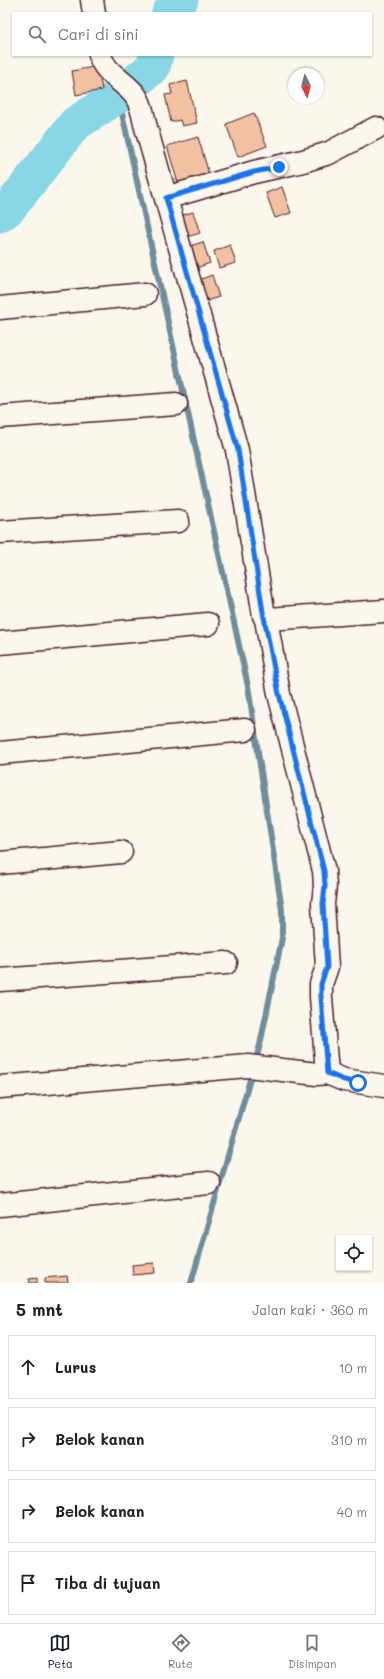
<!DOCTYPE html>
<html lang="id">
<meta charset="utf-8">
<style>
:root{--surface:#fff;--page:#f6f6f6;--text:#202124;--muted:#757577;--line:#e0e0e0;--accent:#111827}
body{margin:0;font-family:Mali,sans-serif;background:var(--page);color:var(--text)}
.controls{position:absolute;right:12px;bottom:12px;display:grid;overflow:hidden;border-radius:0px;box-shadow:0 1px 3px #0004}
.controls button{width:36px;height:36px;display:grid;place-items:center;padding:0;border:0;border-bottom:1px solid var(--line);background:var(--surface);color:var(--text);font:20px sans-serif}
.compass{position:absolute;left:288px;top:68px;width:36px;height:36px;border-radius:50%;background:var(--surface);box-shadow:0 1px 3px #0004;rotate:174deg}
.stop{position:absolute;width:12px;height:12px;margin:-9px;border:3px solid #1a73e8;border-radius:50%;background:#fff}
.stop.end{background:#1a73e8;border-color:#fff;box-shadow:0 1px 4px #0008}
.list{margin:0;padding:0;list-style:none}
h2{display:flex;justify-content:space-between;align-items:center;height:52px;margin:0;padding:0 16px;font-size:17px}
h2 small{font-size:13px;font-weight:400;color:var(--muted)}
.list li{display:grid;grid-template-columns:26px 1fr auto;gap:12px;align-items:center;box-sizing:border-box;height:64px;margin:0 8px 8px;padding:0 8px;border:1px solid var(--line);border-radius:0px}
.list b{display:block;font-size:15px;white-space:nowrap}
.list em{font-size:13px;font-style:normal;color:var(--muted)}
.icon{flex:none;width:22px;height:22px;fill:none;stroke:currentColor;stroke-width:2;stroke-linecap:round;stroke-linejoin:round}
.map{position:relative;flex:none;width:384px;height:1283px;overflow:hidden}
.search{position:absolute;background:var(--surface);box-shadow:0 1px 3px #0004;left:12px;right:12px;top:12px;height:44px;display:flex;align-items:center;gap:10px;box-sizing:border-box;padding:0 14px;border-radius:0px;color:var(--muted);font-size:15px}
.sheet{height:340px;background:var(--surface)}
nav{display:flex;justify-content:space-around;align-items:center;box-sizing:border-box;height:56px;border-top:1px solid var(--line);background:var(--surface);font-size:11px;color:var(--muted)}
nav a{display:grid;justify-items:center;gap:2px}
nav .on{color:var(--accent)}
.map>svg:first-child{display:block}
</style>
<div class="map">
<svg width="384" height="1283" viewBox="0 0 384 1283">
<rect width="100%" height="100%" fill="#fbf7ec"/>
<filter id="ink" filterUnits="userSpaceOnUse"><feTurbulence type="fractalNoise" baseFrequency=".025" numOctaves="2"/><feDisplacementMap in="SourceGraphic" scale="8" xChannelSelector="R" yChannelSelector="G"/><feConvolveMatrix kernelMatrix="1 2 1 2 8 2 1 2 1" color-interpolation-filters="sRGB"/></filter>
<g filter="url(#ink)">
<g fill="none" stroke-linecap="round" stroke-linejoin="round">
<path stroke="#6f8d9b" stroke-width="6" d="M116,86L248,686L282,910V938L260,1045L191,1283"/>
<g stroke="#88d6e6" stroke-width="35">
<path d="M169,13L181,0"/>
<path d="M0,215L10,207L75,124L118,96L153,67L156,55"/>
</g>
</g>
<g fill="#f2c1a2" stroke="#4a1f2b">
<path d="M98,66L102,90L76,95L72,71Z"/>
<path d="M187,81L197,123L182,126L180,120L171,122L165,95L172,94L170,85Z"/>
<path d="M254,113L267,146L238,157L226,124Z"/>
<path d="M198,137L209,174L178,183L167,146Z"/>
<path d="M282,187L291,213L275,218L266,193Z"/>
<path d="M193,212L200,233L187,237L180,216Z"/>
<path d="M203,242L210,263L196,268L190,246Z"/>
<path d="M230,245L236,263L219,268L214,251Z"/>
<path d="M212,275L219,297L206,301L199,280Z"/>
<path d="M154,1263L155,1273L133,1275L132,1265Z"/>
<path d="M67,1276L68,1283H45V1278Z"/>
<path d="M37,1278V1283H30L29,1279Z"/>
</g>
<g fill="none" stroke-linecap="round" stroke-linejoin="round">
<g stroke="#4a1f2b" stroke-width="25">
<g id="minor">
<path d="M92,0L94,13"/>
<path d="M100,55C104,73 124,81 135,95C141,103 143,114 145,124L237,450L264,616L268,619L384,611"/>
<path d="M166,198L254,172L303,161L329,153L376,128"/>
<path d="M0,308L145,294"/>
<path d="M0,417L176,404"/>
<path d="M0,532L178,521"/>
<path d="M266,619L279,694L324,871L325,886L323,904L327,967L321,984V997L327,1073"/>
<path d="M0,643L208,624"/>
<path d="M0,753L245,730"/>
<path d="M0,863L121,852"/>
<path d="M0,980L226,963"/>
<path d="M0,1087L248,1066L317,1074L327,1073L344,1080L384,1086"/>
<path d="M0,1205L209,1183"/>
</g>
</g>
<use href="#minor" stroke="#fbf7ec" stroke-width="22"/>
</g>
</g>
<g fill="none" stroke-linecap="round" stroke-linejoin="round" filter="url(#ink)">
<path stroke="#1a73e8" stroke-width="5" d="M279,167L254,172L166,198L238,450L263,612L279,694L324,871L325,886L323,904L327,967L321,984V997L327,1073L344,1080L358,1083"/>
</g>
</svg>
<div class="controls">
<button><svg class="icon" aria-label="locate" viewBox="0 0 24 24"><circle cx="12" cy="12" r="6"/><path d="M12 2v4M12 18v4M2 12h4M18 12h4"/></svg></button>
</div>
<svg class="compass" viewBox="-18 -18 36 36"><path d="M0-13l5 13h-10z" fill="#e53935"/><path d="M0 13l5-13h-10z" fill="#757577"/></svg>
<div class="stop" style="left:358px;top:1083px"></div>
<div class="stop end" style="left:279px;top:167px"></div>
<div class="search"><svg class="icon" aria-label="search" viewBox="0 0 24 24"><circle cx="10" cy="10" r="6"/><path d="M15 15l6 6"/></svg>Cari di sini</div>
</div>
<section class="sheet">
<h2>5 mnt<small>Jalan kaki · 360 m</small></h2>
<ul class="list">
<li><svg class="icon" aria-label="ahead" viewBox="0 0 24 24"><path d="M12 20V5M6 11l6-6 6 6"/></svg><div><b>Lurus</b></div><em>10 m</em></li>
<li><svg class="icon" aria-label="right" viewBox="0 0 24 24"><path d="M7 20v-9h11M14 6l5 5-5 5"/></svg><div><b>Belok kanan</b></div><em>310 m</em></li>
<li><svg class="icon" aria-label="right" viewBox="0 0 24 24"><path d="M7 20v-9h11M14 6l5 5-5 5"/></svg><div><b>Belok kanan</b></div><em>40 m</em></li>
<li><svg class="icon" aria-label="arrive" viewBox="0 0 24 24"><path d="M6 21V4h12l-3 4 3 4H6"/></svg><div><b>Tiba di tujuan</b></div></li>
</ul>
</section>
<nav>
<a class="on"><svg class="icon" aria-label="map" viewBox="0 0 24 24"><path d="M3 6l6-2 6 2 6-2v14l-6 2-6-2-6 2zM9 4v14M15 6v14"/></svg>Peta</a>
<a><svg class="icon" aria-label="directions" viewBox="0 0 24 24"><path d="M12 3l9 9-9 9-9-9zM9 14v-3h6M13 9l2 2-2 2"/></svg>Rute</a>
<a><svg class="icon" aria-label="saved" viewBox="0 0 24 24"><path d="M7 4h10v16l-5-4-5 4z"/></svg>Disimpan</a>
</nav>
